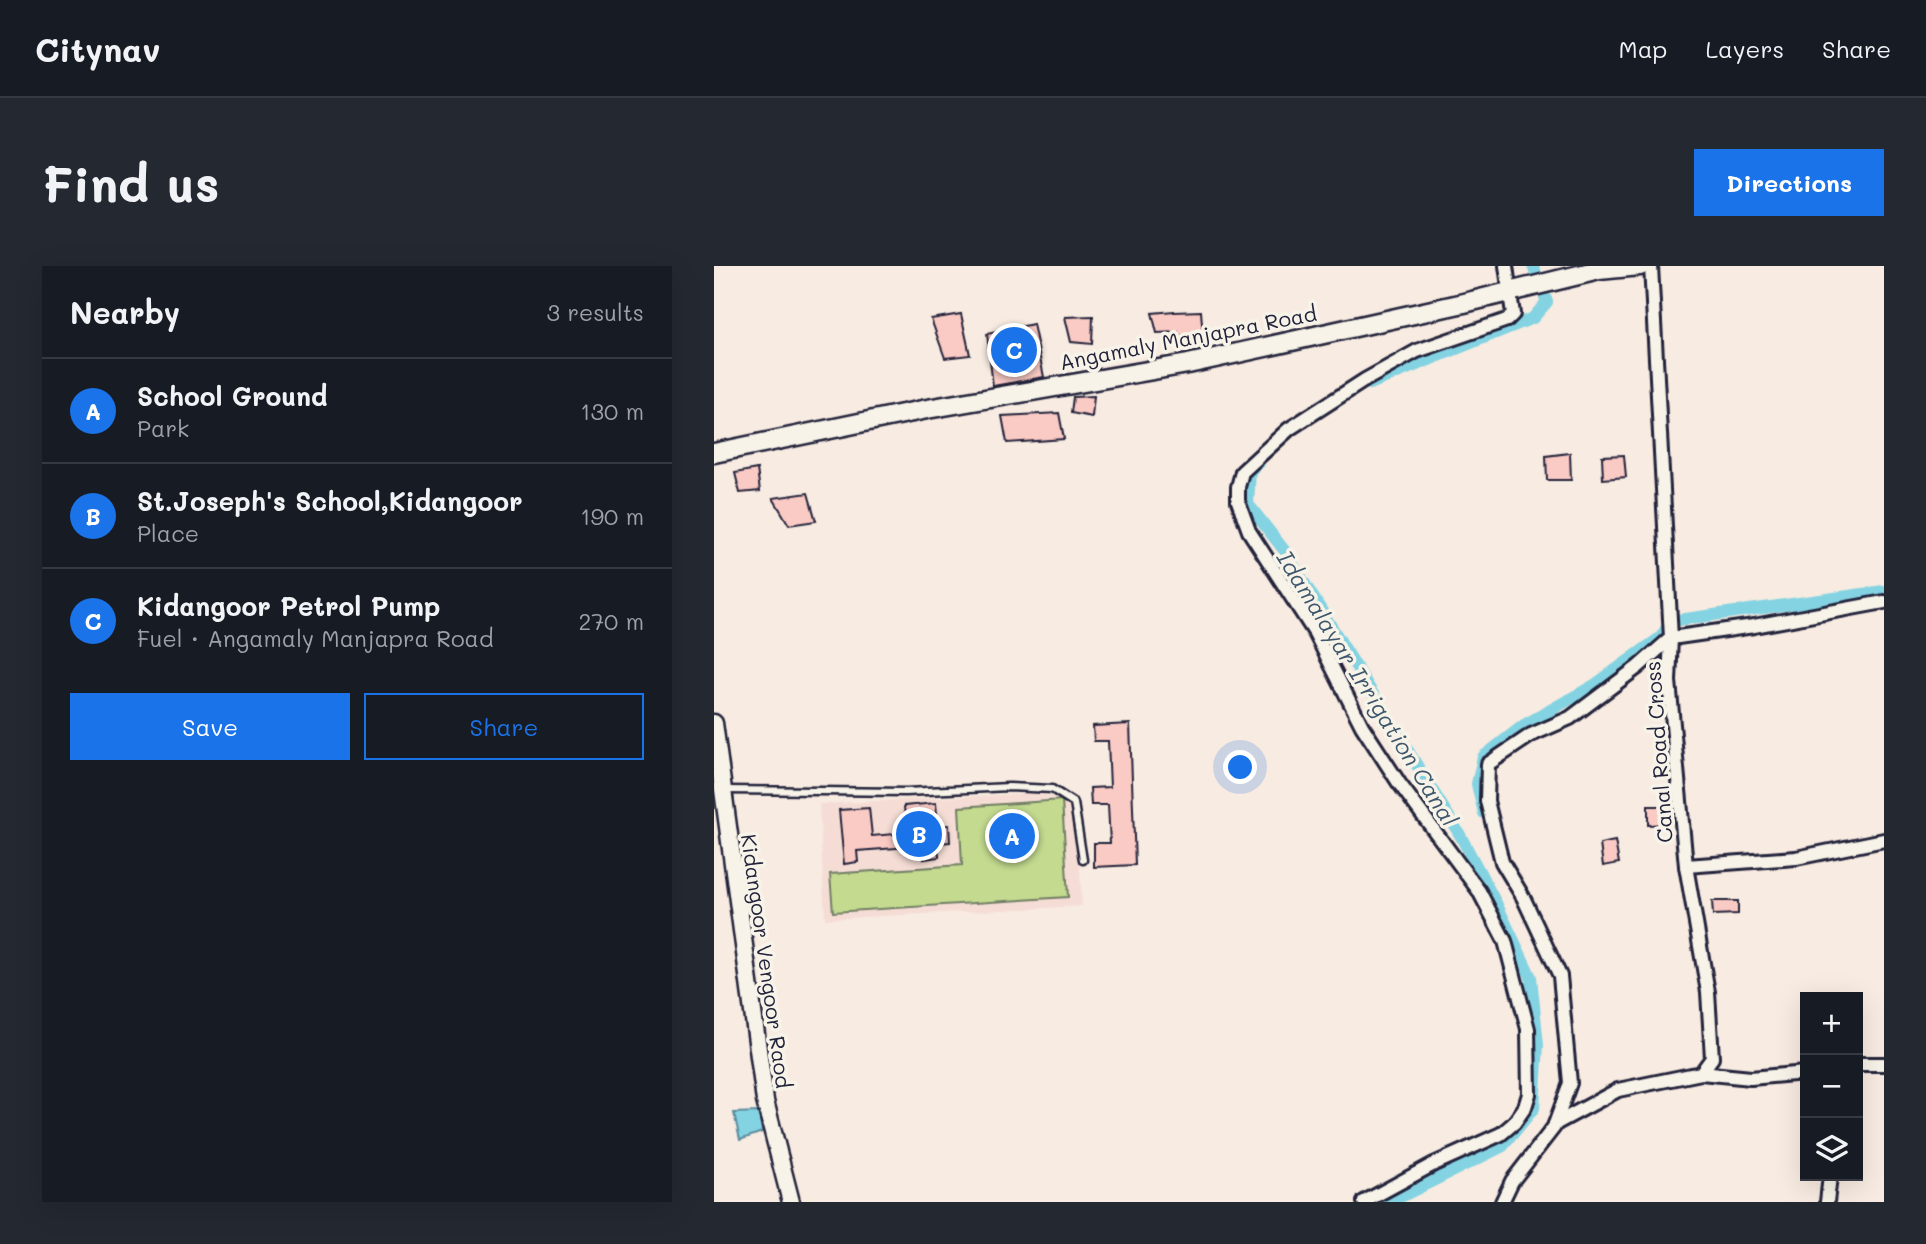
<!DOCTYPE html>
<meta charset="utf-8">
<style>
:root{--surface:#171b24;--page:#242831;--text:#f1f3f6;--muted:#9ea1a6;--line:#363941;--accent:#1a73e8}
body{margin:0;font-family:Mali,sans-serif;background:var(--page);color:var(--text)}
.controls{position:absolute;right:21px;bottom:21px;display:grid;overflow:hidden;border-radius:0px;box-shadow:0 7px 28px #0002}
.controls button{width:63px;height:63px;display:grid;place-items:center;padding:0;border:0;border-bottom:2px solid var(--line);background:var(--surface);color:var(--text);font:35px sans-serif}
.you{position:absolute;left:527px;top:502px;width:24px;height:24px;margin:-18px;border:5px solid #fff;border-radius:50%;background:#1a73e8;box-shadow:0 0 0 10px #1a73e833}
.badge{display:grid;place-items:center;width:46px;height:46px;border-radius:50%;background:var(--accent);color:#fff;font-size:23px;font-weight:700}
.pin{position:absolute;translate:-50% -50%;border:4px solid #fff;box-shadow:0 2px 7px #0006}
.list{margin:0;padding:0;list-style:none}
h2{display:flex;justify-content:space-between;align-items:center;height:91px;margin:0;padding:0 28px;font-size:30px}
h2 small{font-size:23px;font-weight:400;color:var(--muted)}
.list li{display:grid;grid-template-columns:46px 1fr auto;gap:21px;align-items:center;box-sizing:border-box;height:105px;padding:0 28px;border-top:2px solid var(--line)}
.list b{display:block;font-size:26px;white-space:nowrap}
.list p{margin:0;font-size:23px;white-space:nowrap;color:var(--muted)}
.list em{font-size:23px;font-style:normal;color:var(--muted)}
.actions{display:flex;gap:14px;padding:21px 28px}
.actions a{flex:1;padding:16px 0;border:2px solid var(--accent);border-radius:0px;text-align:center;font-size:24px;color:var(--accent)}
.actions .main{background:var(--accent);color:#fff}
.icon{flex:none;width:38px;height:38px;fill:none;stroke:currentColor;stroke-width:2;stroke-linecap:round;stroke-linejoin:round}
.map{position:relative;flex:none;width:1170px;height:936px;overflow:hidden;border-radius:0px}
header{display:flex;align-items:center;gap:42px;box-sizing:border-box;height:98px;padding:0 35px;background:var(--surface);border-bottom:2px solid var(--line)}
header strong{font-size:33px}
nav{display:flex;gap:38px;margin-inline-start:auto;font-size:24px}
.intro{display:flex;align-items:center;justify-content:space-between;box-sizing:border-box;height:168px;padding:0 42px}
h1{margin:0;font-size:49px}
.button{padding:18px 32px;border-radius:0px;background:var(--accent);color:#fff;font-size:24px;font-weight:700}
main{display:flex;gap:42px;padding:0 42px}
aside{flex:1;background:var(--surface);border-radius:0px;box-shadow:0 7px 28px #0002}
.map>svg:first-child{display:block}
</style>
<header>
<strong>Citynav</strong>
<nav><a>Map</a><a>Layers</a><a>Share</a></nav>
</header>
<div class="intro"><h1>Find us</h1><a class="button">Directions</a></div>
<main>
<aside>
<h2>Nearby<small>3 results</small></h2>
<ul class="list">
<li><span class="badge">A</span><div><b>School Ground</b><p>Park</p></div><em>130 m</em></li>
<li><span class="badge">B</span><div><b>St.Joseph's School,Kidangoor</b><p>Place</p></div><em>190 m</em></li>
<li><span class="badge">C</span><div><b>Kidangoor Petrol Pump</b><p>Fuel · Angamaly Manjapra Road</p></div><em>270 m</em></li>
</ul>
<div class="actions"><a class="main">Save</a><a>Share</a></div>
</aside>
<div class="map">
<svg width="1170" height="936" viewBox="0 0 1170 936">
<rect width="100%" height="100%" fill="#f8ebe1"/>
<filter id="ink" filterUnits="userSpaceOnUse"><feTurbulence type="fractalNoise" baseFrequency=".0143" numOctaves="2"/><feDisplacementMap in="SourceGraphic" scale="14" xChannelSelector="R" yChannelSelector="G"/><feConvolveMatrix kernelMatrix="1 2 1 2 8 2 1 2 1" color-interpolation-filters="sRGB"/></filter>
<g filter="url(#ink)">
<path fill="#f5ddd5" d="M323,527L348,534L363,547L368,640L111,653L105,538Z"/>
<path fill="#c3da8f" stroke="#727e65" stroke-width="2" d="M348,534L354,631L119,646L116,608L248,599L245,541Z"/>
<path fill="#84d3e2" stroke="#5d8c9f" stroke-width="2" d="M45,846L48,866L26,874L20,847Z"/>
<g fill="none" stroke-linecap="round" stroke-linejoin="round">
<g stroke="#84d3e2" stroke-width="12">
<path d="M656,118L819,52L833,36L819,0"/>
<path d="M545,197L536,205L534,238L570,284L746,569L783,639L817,711L824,779L820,842L789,880L676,936"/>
<path d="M770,547L763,518L769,491L810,459L879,420L947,371L957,355L1170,325"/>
</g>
</g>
<g fill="#facac4" stroke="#22223b" stroke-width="2">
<path d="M460,45V46L487,45L489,71L464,69V66L443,67L438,47Z"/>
<path d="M247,48L256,89L231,92L217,53Z"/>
<path d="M379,50L378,78L357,76L351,51Z"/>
<path d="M319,58L330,111L279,120L273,68Z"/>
<path d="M380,130L378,151L357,147L359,131Z"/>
<path d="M345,147L350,173L293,177L288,150Z"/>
<path d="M856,187L857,214H833L832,190Z"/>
<path d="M910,189L912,211L889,213L888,190Z"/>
<path d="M43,203L46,225L26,227L21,207Z"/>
<path d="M94,227L102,255L75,259L59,232Z"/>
<path d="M416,458L421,599L380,601V577H396L394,539H377L376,522L396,521L394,475H380L379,460Z"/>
<path d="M222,537L224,560L235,559L236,576L224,577L225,591L210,593L209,580L143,585L144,596L130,598L125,544L155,542L158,570L192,567L190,540Z"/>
<path d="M934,540H952L953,558L934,559Z"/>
<path d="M901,575L905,597L889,600L886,578Z"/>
<path d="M998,635H1024V648L999,649Z"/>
</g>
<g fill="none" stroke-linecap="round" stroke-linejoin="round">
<g stroke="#22223b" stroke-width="11">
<path id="service" d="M11,524L192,526L295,521L338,523L360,537L369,594"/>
</g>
<g stroke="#22223b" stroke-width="18">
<g id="minor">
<path d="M972,600L1082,592L1170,574"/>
<path d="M1144,798H1170"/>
<path d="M987,807L1037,812L1091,807"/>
<path d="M841,858L904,824L987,807L998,792L994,726L972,600L955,415L957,372L937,0"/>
<path d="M650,936L720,898L787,868L800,857L811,841L815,828L814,763L791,675L765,625L685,517L648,460L601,367L535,265L524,235V221L528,206L575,163L651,114L703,85L793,54L799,48L792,0"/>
<path d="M788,936L798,915L840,861L856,817L846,710L809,631L788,596L773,535L774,498L817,469L856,452L924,401L957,372L1040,360L1170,336"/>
<path d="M1113,936L1116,910"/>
</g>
</g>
<g stroke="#22223b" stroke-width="21">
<path id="tertiary" d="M0,457L51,835L77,936"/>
</g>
<g stroke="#22223b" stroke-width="23">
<path id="secondary" d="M0,187L213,143L474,98L750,37L885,4L926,0"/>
</g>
<use href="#service" stroke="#f7f3e8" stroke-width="6"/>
<use href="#minor" stroke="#f7f3e8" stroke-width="12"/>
<use href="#tertiary" stroke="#f7f3e8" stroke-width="16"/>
<use href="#secondary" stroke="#f7f3e8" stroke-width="18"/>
</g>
</g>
<g text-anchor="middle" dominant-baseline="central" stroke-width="7" stroke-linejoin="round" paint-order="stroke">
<g font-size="21" fill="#22223b" stroke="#f7f3e8">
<text transform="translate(474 71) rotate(-11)">Angamaly Manjapra Road</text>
<text transform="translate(944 486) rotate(-94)">Canal Road Cross</text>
<text transform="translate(53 695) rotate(82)">Kidangoor Vengoor Raod</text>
</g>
<g font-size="23" font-style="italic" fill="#3f576d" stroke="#f7f3e8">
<text transform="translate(654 422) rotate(58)">Idamalayar Irrigation Canal</text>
</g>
</g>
</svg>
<div class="controls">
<button>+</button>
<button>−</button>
<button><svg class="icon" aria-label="layers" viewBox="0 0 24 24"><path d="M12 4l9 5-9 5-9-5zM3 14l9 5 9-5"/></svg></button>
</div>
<div class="you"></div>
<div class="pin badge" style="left:298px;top:570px">A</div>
<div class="pin badge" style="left:205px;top:568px">B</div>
<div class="pin badge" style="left:300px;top:84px">C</div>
</div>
</main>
